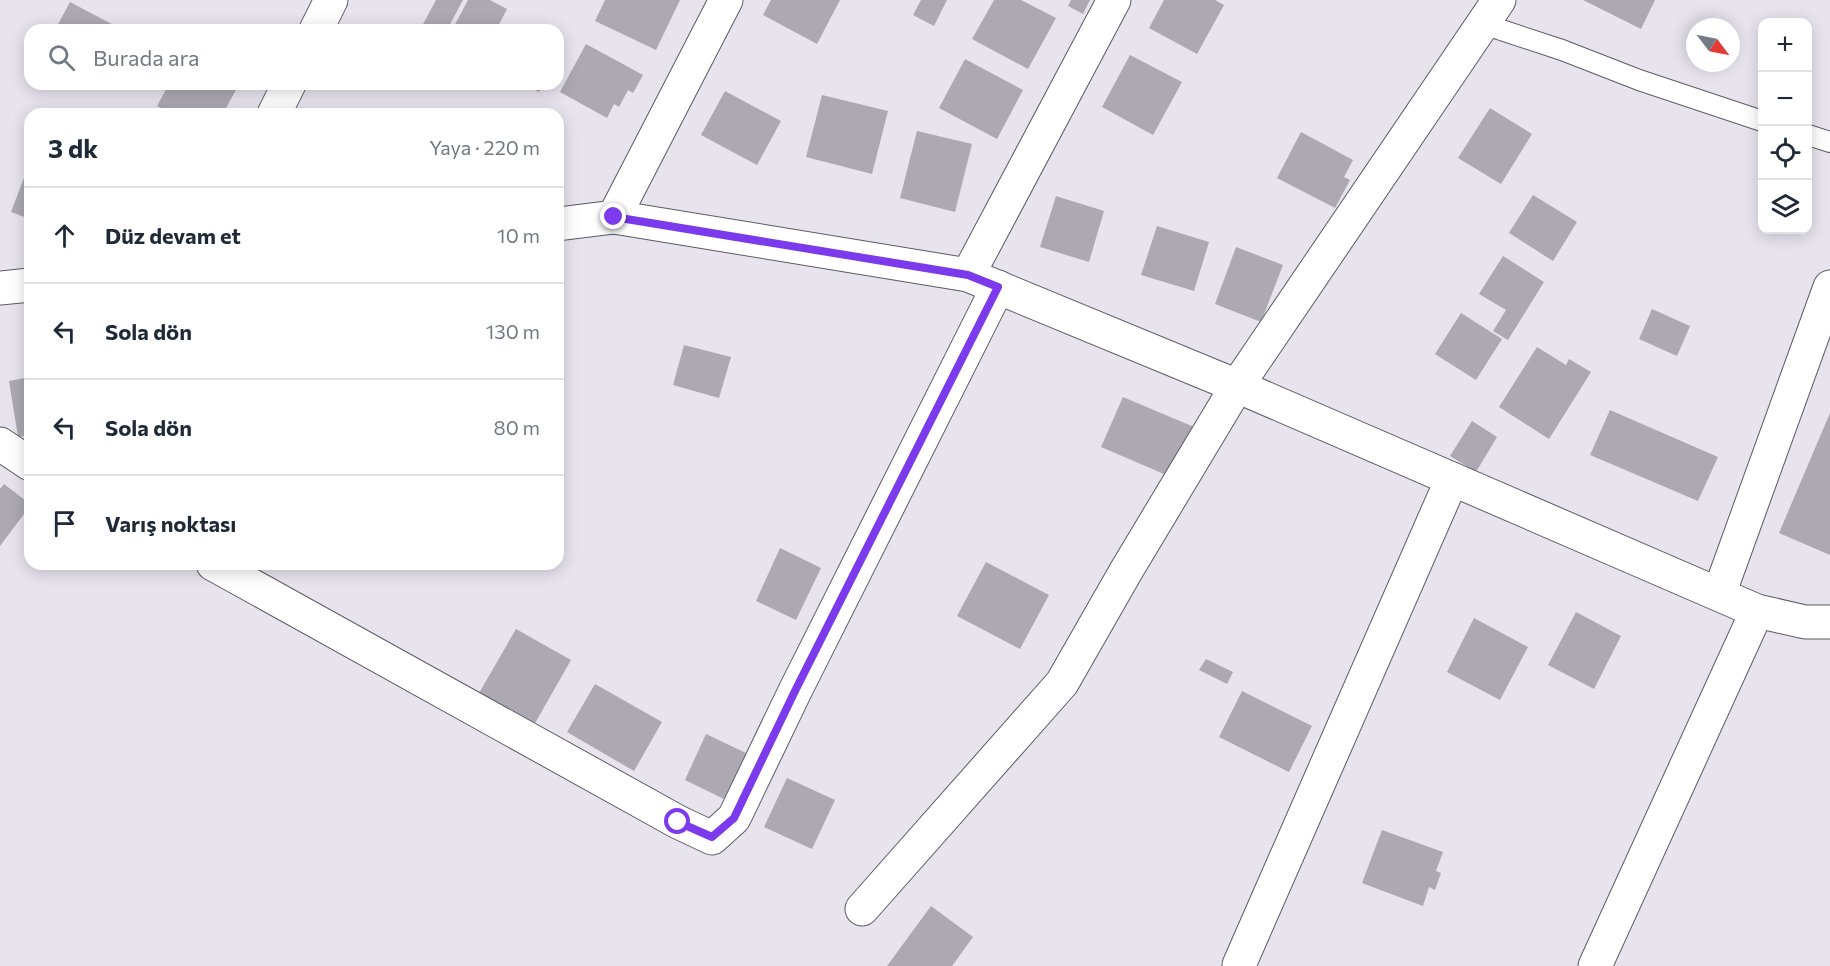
<!DOCTYPE html>
<html lang="tr">
<meta charset="utf-8">
<style>
:root{--surface:#fff;--page:#f2f2f3;--text:#1f2937;--muted:#747a83;--line:#e0e1e3}
body{margin:0;font-family:Commissioner,sans-serif;background:var(--page);color:var(--text)}
.controls{position:absolute;right:18px;top:18px;display:grid;overflow:hidden;border-radius:12px;box-shadow:0 3px 15px #0003}
.controls button{width:54px;height:54px;display:grid;place-items:center;padding:0;border:0;border-bottom:2px solid var(--line);background:var(--surface);color:var(--text);font:30px sans-serif}
.compass{position:absolute;left:1686px;top:18px;width:54px;height:54px;border-radius:50%;background:var(--surface);box-shadow:0 3px 15px #0003;rotate:122deg}
.stop{position:absolute;width:18px;height:18px;margin:-14px;border:4px solid #7c3aed;border-radius:50%;background:#fff}
.stop.end{background:#7c3aed;border-color:#fff;box-shadow:0 2px 6px #0008}
.list{margin:0;padding:0;list-style:none}
h2{display:flex;justify-content:space-between;align-items:center;height:78px;margin:0;padding:0 24px;font-size:26px}
h2 small{font-size:20px;font-weight:400;color:var(--muted)}
.list li{display:grid;grid-template-columns:39px 1fr auto;gap:18px;align-items:center;box-sizing:border-box;height:96px;padding:0 24px;border-top:2px solid var(--line)}
.list b{display:block;font-size:22px;white-space:nowrap}
.list em{font-size:20px;font-style:normal;color:var(--muted)}
.icon{flex:none;width:33px;height:33px;fill:none;stroke:currentColor;stroke-width:2;stroke-linecap:round;stroke-linejoin:round}
.map{position:relative;flex:none;width:1830px;height:966px;overflow:hidden}
.search{position:absolute;background:var(--surface);box-shadow:0 3px 15px #0003;left:24px;top:24px;width:540px;height:66px;display:flex;align-items:center;gap:15px;box-sizing:border-box;padding:0 21px;border-radius:18px;color:var(--muted);font-size:22px}
.panel{position:absolute;background:var(--surface);box-shadow:0 3px 15px #0003;left:24px;top:108px;width:540px;height:462px;border-radius:18px}
.map>svg:first-child{display:block}
</style>
<div class="map">
<svg width="1830" height="966" viewBox="0 0 1830 966">
<rect width="100%" height="100%" fill="#e7e4ee"/>
<g fill="#aca9b2">
<path d="M436,0H463L447,30H430L422,26Z"/>
<path d="M468,0H490L507,9L496,30H452Z"/>
<path d="M605,0H680L656,50L595,21Z"/>
<path d="M771,0H840L817,44L763,15Z"/>
<path d="M921,0H947L934,26L913,15Z"/>
<path d="M994,0H1021L1056,18L1028,69L972,39Z"/>
<path d="M1071,0H1090L1083,14L1068,6Z"/>
<path d="M1164,0H1215L1224,5L1197,54L1149,28Z"/>
<path d="M1583,0H1655L1641,29Z"/>
<path d="M70,2L123,30H55Z"/>
<path d="M586,44L643,75L633,93L628,90L619,107L614,104L607,118L560,92Z"/>
<path d="M1130,55L1182,82L1153,135L1102,107Z"/>
<path d="M965,59L1023,90L997,139L939,108Z"/>
<path d="M169,84H239L223,114H173L157,106Z"/>
<path d="M524,84H544L539,92Z"/>
<path d="M725,91L781,121L757,165L701,135Z"/>
<path d="M822,95L888,111L872,174L806,157Z"/>
<path d="M1490,108L1532,134L1501,184L1458,158Z"/>
<path d="M917,131L972,144L955,212L900,198Z"/>
<path d="M1301,132L1353,160L1344,177L1350,180L1335,208L1277,178Z"/>
<path d="M30,162V219L11,212Z"/>
<path d="M1533,195L1577,222L1553,261L1509,233Z"/>
<path d="M1056,196L1104,211L1089,262L1040,247Z"/>
<path d="M1157,226L1209,242L1194,291L1141,275Z"/>
<path d="M1236,247L1283,265L1261,322L1215,304Z"/>
<path d="M1503,256L1544,282L1508,340L1493,331L1506,310L1479,294Z"/>
<path d="M1652,309L1690,326L1677,356L1639,339Z"/>
<path d="M1461,313L1502,339L1476,380L1435,354Z"/>
<path d="M684,345L731,357L719,398L673,385Z"/>
<path d="M1537,347L1566,365L1569,359L1591,372L1549,439L1499,407Z"/>
<path d="M30,377V435L18,437L9,381Z"/>
<path d="M1123,397L1194,427L1171,477L1101,447Z"/>
<path d="M1610,410L1718,457L1698,501L1590,455Z"/>
<path d="M1830,413V555L1779,533Z"/>
<path d="M1472,421L1497,437L1476,472L1450,456Z"/>
<path d="M4,484L30,504V506L0,546V489Z"/>
<path d="M780,548L821,568L796,620L756,601Z"/>
<path d="M986,562L1049,595L1020,649L957,616Z"/>
<path d="M1576,612L1621,636L1594,689L1548,665Z"/>
<path d="M1474,618L1528,647L1500,700L1447,672Z"/>
<path d="M516,629L571,660L534,725L479,693Z"/>
<path d="M1206,659L1233,672L1227,684L1199,670Z"/>
<path d="M595,684L662,722L634,771L567,732Z"/>
<path d="M1242,691L1312,726L1289,772L1219,737Z"/>
<path d="M706,734L746,753L724,799L685,780Z"/>
<path d="M787,778L835,800L812,849L764,827Z"/>
<path d="M1382,830L1443,852L1436,871L1441,873L1435,890L1429,887L1423,906L1362,883Z"/>
<path d="M931,906L973,937L952,966H887Z"/>
</g>
<g fill="none" stroke-linecap="round" stroke-linejoin="round">
<g stroke="#5d5a63" stroke-width="22">
<g id="service">
<path d="M1483,24L1562,50L1639,80L1762,121"/>
<path d="M1808,135L1830,142"/>
</g>
</g>
<g stroke="#5d5a63" stroke-width="35">
<g id="minor">
<path d="M316,30L331,0"/>
<path d="M274,114L289,84"/>
<path d="M614,217L726,0"/>
<path d="M968,275L1114,0"/>
<path d="M0,444L30,464"/>
<path d="M213,564L678,822L712,838L734,818L795,691L998,287"/>
<path d="M1719,594L1830,287"/>
<path d="M862,909L1062,683L1126,571L1237,386L1499,0"/>
<path d="M1239,965L1452,479"/>
<path d="M1595,966L1757,611"/>
</g>
</g>
<g stroke="#5d5a63" stroke-width="35">
<g id="tertiary">
<path d="M558,224L614,217L968,275L1237,386L1757,611L1805,622H1830"/>
<path d="M0,288L30,285"/>
</g>
</g>
<use href="#service" stroke="#fff" stroke-width="20"/>
<use href="#minor" stroke="#fff" stroke-width="33"/>
<use href="#tertiary" stroke="#fff" stroke-width="33"/>
</g>
<g fill="none" stroke-linecap="round" stroke-linejoin="round">
<path stroke="#7c3aed" stroke-width="8" d="M614,217L968,275L998,287L795,691L734,818L712,837L678,822"/>
</g>
</svg>
<div class="controls">
<button>+</button>
<button>−</button>
<button><svg class="icon" aria-label="locate" viewBox="0 0 24 24"><circle cx="12" cy="12" r="6"/><path d="M12 2v4M12 18v4M2 12h4M18 12h4"/></svg></button>
<button><svg class="icon" aria-label="layers" viewBox="0 0 24 24"><path d="M12 4l9 5-9 5-9-5zM3 14l9 5 9-5"/></svg></button>
</div>
<svg class="compass" viewBox="-18 -18 36 36"><path d="M0-13l5 13h-10z" fill="#e53935"/><path d="M0 13l5-13h-10z" fill="#747a83"/></svg>
<div class="stop" style="left:678px;top:822px"></div>
<div class="stop end" style="left:614px;top:217px"></div>
<div class="search"><svg class="icon" aria-label="search" viewBox="0 0 24 24"><circle cx="10" cy="10" r="6"/><path d="M15 15l6 6"/></svg>Burada ara</div>
<section class="panel">
<h2>3 dk<small>Yaya · 220 m</small></h2>
<ul class="list">
<li><svg class="icon" aria-label="ahead" viewBox="0 0 24 24"><path d="M12 20V5M6 11l6-6 6 6"/></svg><div><b>Düz devam et</b></div><em>10 m</em></li>
<li><svg class="icon" aria-label="left" viewBox="0 0 24 24"><path d="M17 20v-9H6M10 6l-5 5 5 5"/></svg><div><b>Sola dön</b></div><em>130 m</em></li>
<li><svg class="icon" aria-label="left" viewBox="0 0 24 24"><path d="M17 20v-9H6M10 6l-5 5 5 5"/></svg><div><b>Sola dön</b></div><em>80 m</em></li>
<li><svg class="icon" aria-label="arrive" viewBox="0 0 24 24"><path d="M6 21V4h12l-3 4 3 4H6"/></svg><div><b>Varış noktası</b></div></li>
</ul>
</section>
</div>
